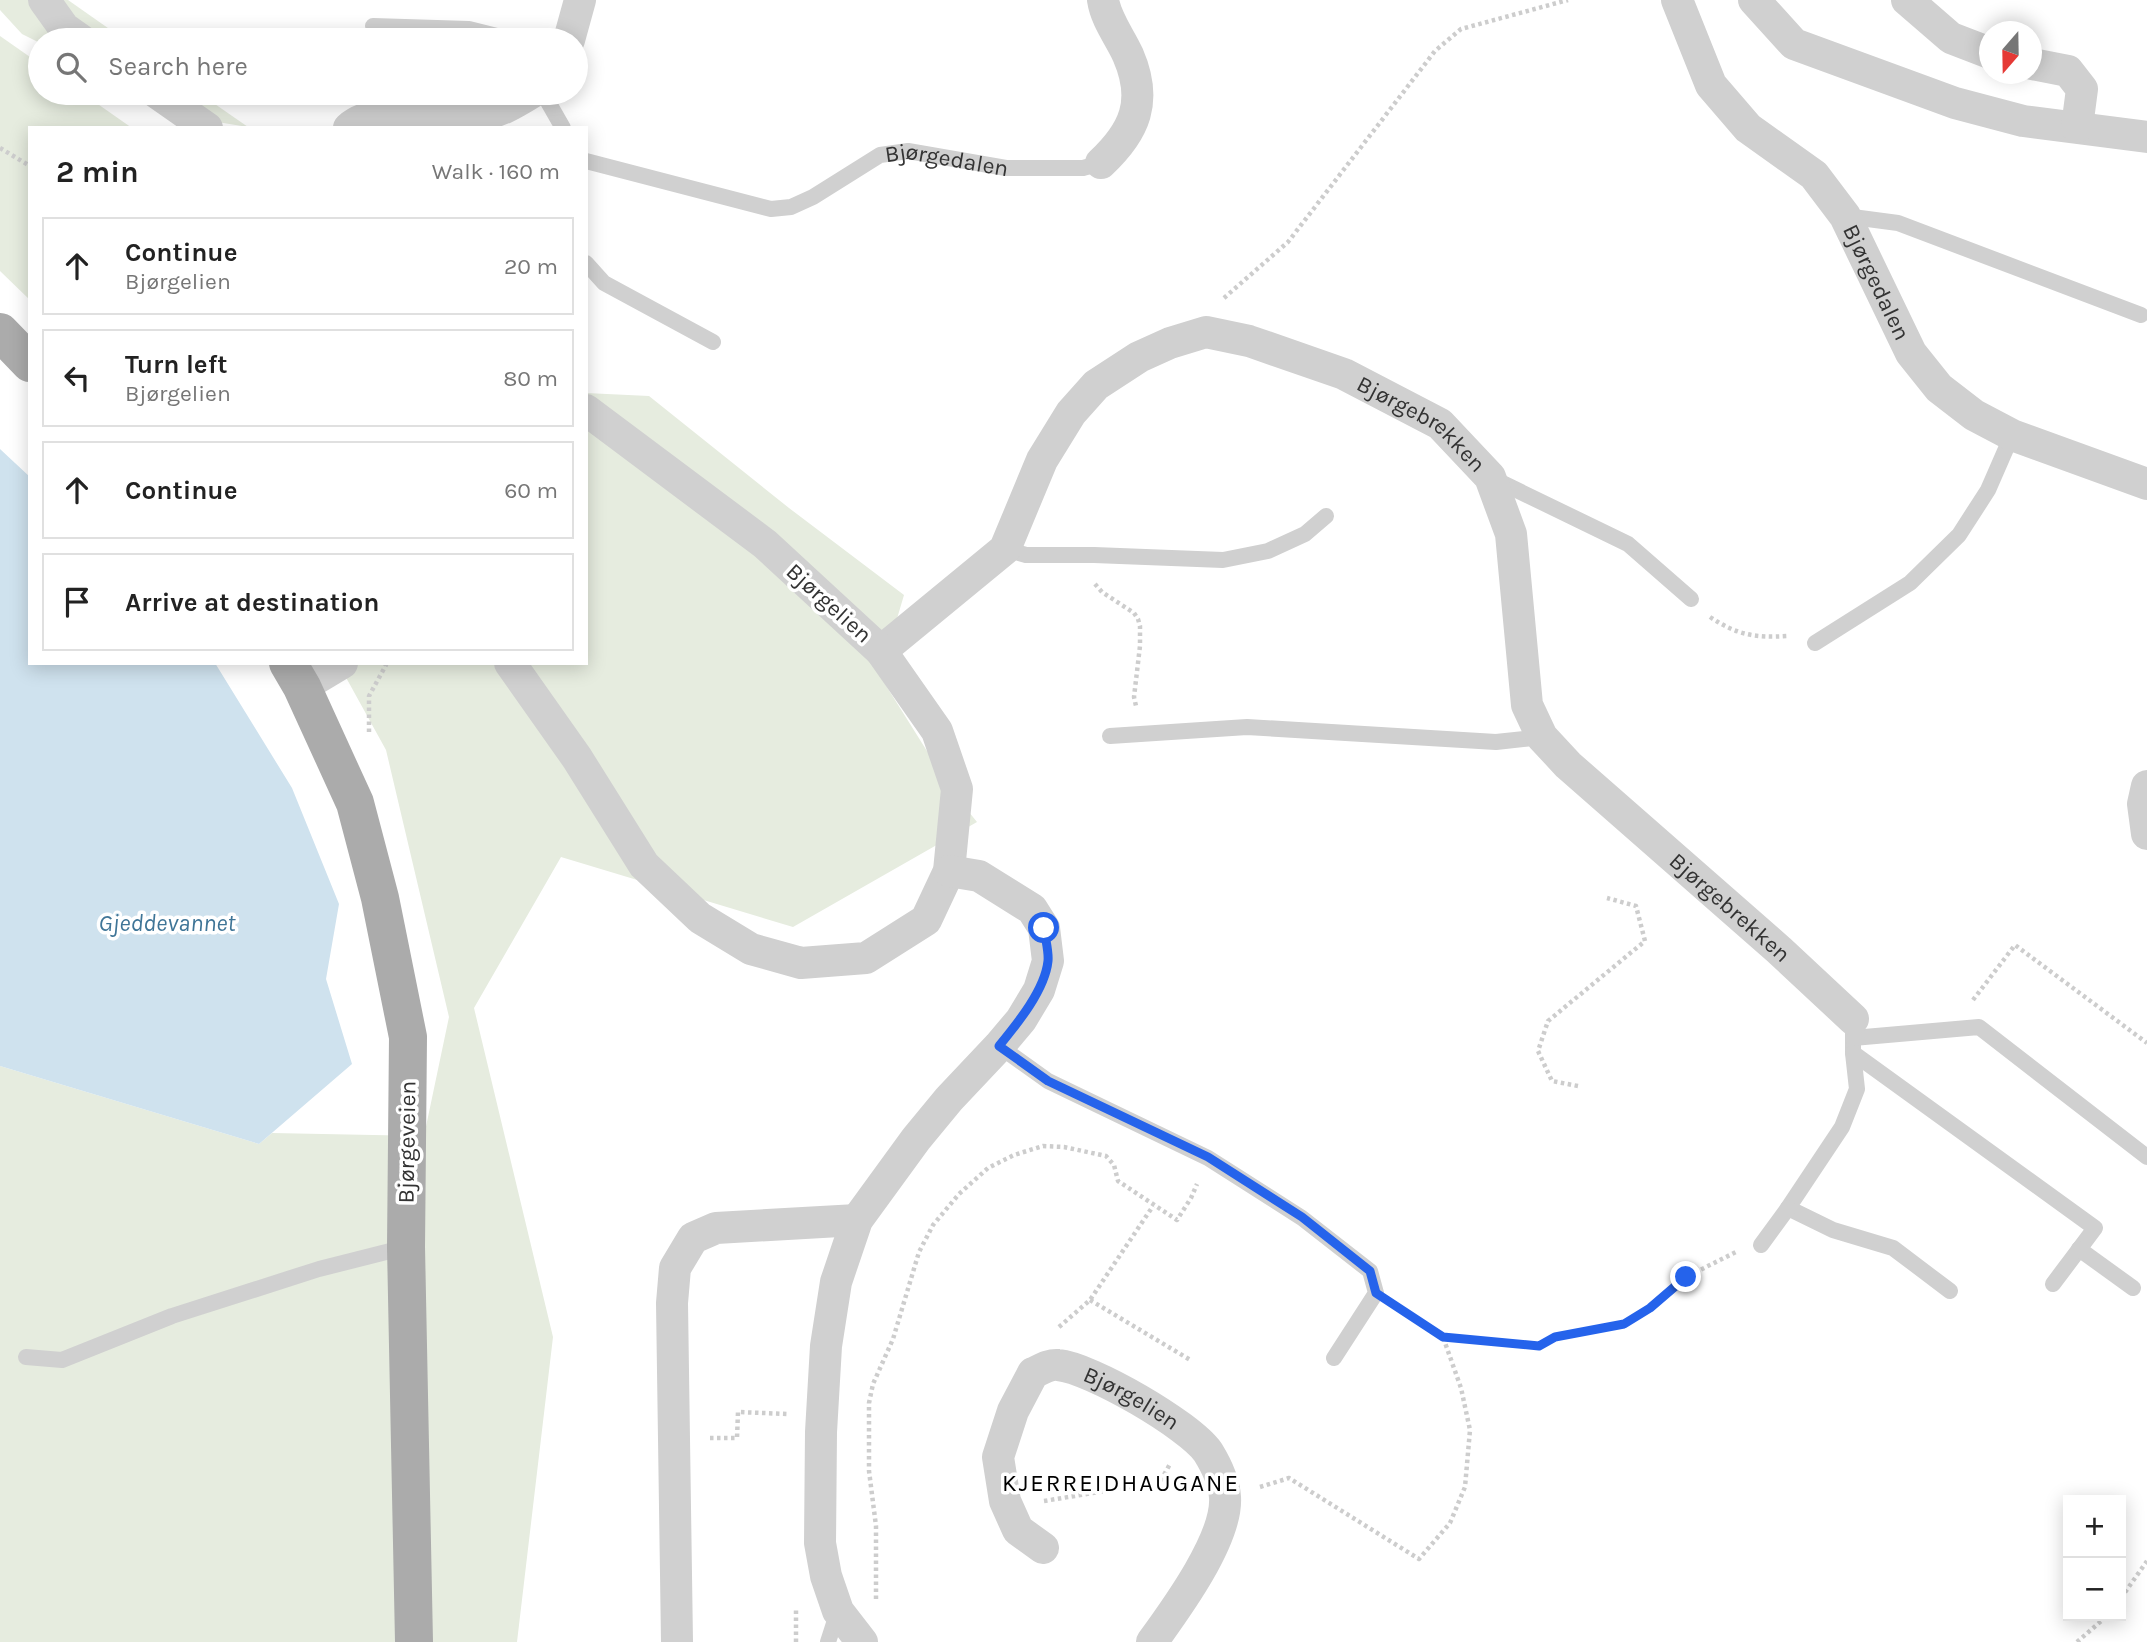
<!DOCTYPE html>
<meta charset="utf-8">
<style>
:root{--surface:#fff;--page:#f6f6f6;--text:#222;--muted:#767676;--line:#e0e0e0}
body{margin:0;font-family:Karla,sans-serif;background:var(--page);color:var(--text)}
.controls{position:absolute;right:21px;bottom:21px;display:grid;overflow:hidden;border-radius:0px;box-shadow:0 4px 18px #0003}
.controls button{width:63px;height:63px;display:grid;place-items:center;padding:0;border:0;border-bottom:2px solid var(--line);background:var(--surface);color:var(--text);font:35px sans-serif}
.compass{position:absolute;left:1979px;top:21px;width:63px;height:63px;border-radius:50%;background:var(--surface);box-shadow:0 4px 18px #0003;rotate:200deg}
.stop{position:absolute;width:21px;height:21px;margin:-16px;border:5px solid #2563eb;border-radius:50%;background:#fff}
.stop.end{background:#2563eb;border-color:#fff;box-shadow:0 2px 7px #0008}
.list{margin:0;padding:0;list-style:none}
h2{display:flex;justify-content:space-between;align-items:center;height:91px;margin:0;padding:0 28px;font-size:30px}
h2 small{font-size:23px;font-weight:400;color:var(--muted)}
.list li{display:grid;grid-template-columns:46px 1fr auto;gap:21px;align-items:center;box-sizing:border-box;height:98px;margin:0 14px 14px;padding:0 14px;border:2px solid var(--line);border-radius:0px}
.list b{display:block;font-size:26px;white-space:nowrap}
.list p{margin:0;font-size:23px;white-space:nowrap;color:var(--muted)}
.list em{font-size:23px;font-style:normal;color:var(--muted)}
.icon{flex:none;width:38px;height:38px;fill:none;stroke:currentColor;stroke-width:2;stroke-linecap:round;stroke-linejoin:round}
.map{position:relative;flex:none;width:2147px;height:1642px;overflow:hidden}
.search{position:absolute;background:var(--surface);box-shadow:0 4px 18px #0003;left:28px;top:28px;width:560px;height:77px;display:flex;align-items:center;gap:18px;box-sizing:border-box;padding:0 24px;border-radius:38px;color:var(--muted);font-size:26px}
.panel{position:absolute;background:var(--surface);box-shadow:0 4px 18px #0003;left:28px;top:126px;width:560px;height:539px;border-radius:0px}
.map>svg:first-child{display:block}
</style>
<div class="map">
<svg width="2147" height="1642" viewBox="0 0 2147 1642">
<rect width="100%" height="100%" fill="#fff"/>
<g fill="#e6ecdf">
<path d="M0,0H68L125,40H40V43L22,34L0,10Z"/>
<path d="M0,36L40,64V93H82L132,128H30V300L0,271Z"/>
<path d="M145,93H199L248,127L205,120Z"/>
<path d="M586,393L649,396L789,508L904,595L880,676L952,791L977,822L793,927L561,857L474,1008L553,1337L517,1642H0V1066L259,1144L272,1133L424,1136L449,1017L386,750L338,663H586Z"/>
</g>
<path fill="#cfe2ee" d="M0,449L30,477V663H215L292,788L339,904L326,979L352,1064L259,1144L0,1066Z"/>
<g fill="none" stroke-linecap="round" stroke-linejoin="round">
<g stroke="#cdcdcd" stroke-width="4.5" stroke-dasharray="3.5 3.5" stroke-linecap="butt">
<path d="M0,148L30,166"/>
<path d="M1224,298L1288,242L1435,51L1461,29L1568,0"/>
<path d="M1095,584L1102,592L1134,613L1138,619L1140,626V646L1134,697L1136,706"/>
<path d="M1710,617C1737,635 1755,638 1787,636"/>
<path d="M369,732V696L386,665L384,663"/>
<path d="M1973,1000L2015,945L2147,1043"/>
<path d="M1578,1086L1552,1081L1538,1051L1548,1021L1645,941L1636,906L1607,898"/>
<path d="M1090,1300L1192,1361"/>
<path d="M1059,1327L1090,1300L1153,1206"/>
<path d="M1443,1337L1539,1346L1554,1337L1624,1324L1650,1308L1686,1277L1736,1252"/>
<path d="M710,1438H737L738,1412L788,1414"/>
<path d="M1260,1487L1289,1478L1419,1559L1450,1523L1465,1487L1470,1430L1461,1388L1443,1337L1399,1308"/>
<path d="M1044,1501L1160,1482L1170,1464"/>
<path d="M2121,1598L2147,1561"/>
<path d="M876,1599V1526L869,1471V1403L873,1384L893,1339L919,1252L933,1225L959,1194L988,1168L1014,1155L1043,1146L1064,1147L1106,1156L1114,1165L1118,1181L1177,1220L1191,1198L1197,1184"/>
<path d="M796,1642V1608"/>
<path d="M2077,1642L2107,1616"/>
</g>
<g stroke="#d0d0d0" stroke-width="16">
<path d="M373,26L469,29L501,37L504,40"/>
<path d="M543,93L563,128"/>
<path id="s1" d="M586,161L771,209L791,207L813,197L880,155L908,151L1006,168H1083L1101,163"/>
<path d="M1845,216L1898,223L2141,315"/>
<path d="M586,263L604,283L713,342"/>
<path d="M1492,478L1628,544L1691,599"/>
<path d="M1005,549L1026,555H1094L1223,560L1268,551L1305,534L1326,516"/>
<path d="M1815,643L1910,583L1959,535L1988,490L2012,435"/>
<path d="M1110,736L1247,727L1496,742L1542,737"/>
<path d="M1853,1019V1053L1857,1089L1842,1127L1788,1208L1833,1230L1893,1248L1950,1291"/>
<path d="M1853,1038L1979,1027L2147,1157"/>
<path d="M999,1046L1048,1081L1208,1158L1302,1218L1370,1271L1376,1293L1334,1358"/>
<path d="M1853,1053L2095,1228L2053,1284"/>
<path d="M1761,1245L1788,1208"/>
<path d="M2079,1249L2133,1288"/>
<path d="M26,1357L62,1360L172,1316L319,1269L406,1247"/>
<path d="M828,1642L838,1611"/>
</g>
<g stroke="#d0d0d0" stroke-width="32">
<path d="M44,0L64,28L81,40"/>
<path id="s2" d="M1677,0L1711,85L1748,128L1814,175L1845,216L1911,353L1939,388L1974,415L2012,435L2147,484"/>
<path d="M1754,0L1794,44L1955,103L2023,121L2147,137"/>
<path d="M1907,0L1951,38L1990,53"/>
<path d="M569,40L580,0"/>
<path d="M2032,64L2068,71L2082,89L2077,127"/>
<path d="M157,93L207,128"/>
<path d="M349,128C375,103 448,117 482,114C499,113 516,102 531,93"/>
<path d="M1101,163C1135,131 1148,101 1128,55C1120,37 1106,20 1103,0"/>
<path id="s3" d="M881,651L1005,549L1042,460L1071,413L1096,385L1139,357L1170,343L1206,332L1249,341L1344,374L1440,424L1490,477L1511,534L1527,705L1542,737L1568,765L1779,950L1853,1019"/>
<path d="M510,663L577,758L644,865L700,918L751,949L801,963L866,958L926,920L949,871L957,789L937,731L881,651L765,544L586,410"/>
<path d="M302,687L342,663"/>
<path d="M2147,786L2143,804L2147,834"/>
<path id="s4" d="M1043,1548L1018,1530L1005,1501L998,1457L1013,1411L1033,1373C1040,1370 1050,1364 1058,1365C1091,1368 1189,1425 1208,1452C1216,1465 1224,1481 1225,1497C1228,1538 1176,1609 1152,1642"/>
<path d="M677,1642L672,1303L675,1268L693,1238L716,1228L857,1220"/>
<path d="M862,1642L838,1611L826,1576L820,1543L821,1432L826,1346L836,1282L857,1220L916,1139L949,1099L999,1046L1021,1020L1039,990L1048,961L1044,928L1032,909L979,876L949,871"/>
</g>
<g stroke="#ababab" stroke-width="38">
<path d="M0,332L30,363"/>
<path d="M288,663L302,687L355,803L380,898L408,1037L406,1247L414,1642"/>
</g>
</g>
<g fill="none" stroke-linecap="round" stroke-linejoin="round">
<path stroke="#2563eb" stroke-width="9" d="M1044,928C1045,938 1049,951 1048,961C1045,990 1017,1024 999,1046L1048,1081L1208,1157L1302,1217L1370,1271L1376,1293L1443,1337L1539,1346L1555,1337L1624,1324L1650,1308L1686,1277"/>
</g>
<g text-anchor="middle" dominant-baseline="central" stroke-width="7" stroke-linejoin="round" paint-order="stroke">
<g font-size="23" fill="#333" stroke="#fff">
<text stroke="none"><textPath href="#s1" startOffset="382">Bjørgedalen</textPath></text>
<text stroke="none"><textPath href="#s2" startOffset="354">Bjørgedalen</textPath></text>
<text stroke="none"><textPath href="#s3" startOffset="710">Bjørgebrekken</textPath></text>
<text transform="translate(829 603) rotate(42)">Bjørgelien</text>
<text stroke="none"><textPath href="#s3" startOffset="1320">Bjørgebrekken</textPath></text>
<text transform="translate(407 1142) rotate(-89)">Bjørgeveien</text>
<text stroke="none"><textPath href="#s4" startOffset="306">Bjørgelien</textPath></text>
</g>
<g font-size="24" font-style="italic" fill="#3f7597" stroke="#fff">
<text x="167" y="923">Gjeddevannet</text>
</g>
<g font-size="24" letter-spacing="2" fill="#000" stroke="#fff">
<text x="1121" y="1483">KJERREIDHAUGANE</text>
</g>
</g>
</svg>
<div class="controls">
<button>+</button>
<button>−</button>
</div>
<svg class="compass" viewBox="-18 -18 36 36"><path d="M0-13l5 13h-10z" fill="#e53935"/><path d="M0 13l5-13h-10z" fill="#767676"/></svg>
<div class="stop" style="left:1044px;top:928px"></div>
<div class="stop end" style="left:1686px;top:1277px"></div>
<div class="search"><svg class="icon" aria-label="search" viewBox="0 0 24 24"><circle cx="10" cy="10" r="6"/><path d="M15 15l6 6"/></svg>Search here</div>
<section class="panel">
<h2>2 min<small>Walk · 160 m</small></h2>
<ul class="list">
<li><svg class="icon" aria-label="ahead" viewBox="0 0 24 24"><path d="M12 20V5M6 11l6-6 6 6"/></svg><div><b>Continue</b><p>Bjørgelien</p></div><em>20 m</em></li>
<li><svg class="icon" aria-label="left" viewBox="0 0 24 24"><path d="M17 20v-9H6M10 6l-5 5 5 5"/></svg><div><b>Turn left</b><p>Bjørgelien</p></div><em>80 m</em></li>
<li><svg class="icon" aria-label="ahead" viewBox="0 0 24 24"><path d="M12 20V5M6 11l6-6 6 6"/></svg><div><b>Continue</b></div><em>60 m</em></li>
<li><svg class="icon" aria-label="arrive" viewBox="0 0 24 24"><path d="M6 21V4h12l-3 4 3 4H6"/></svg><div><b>Arrive at destination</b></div></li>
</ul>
</section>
</div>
